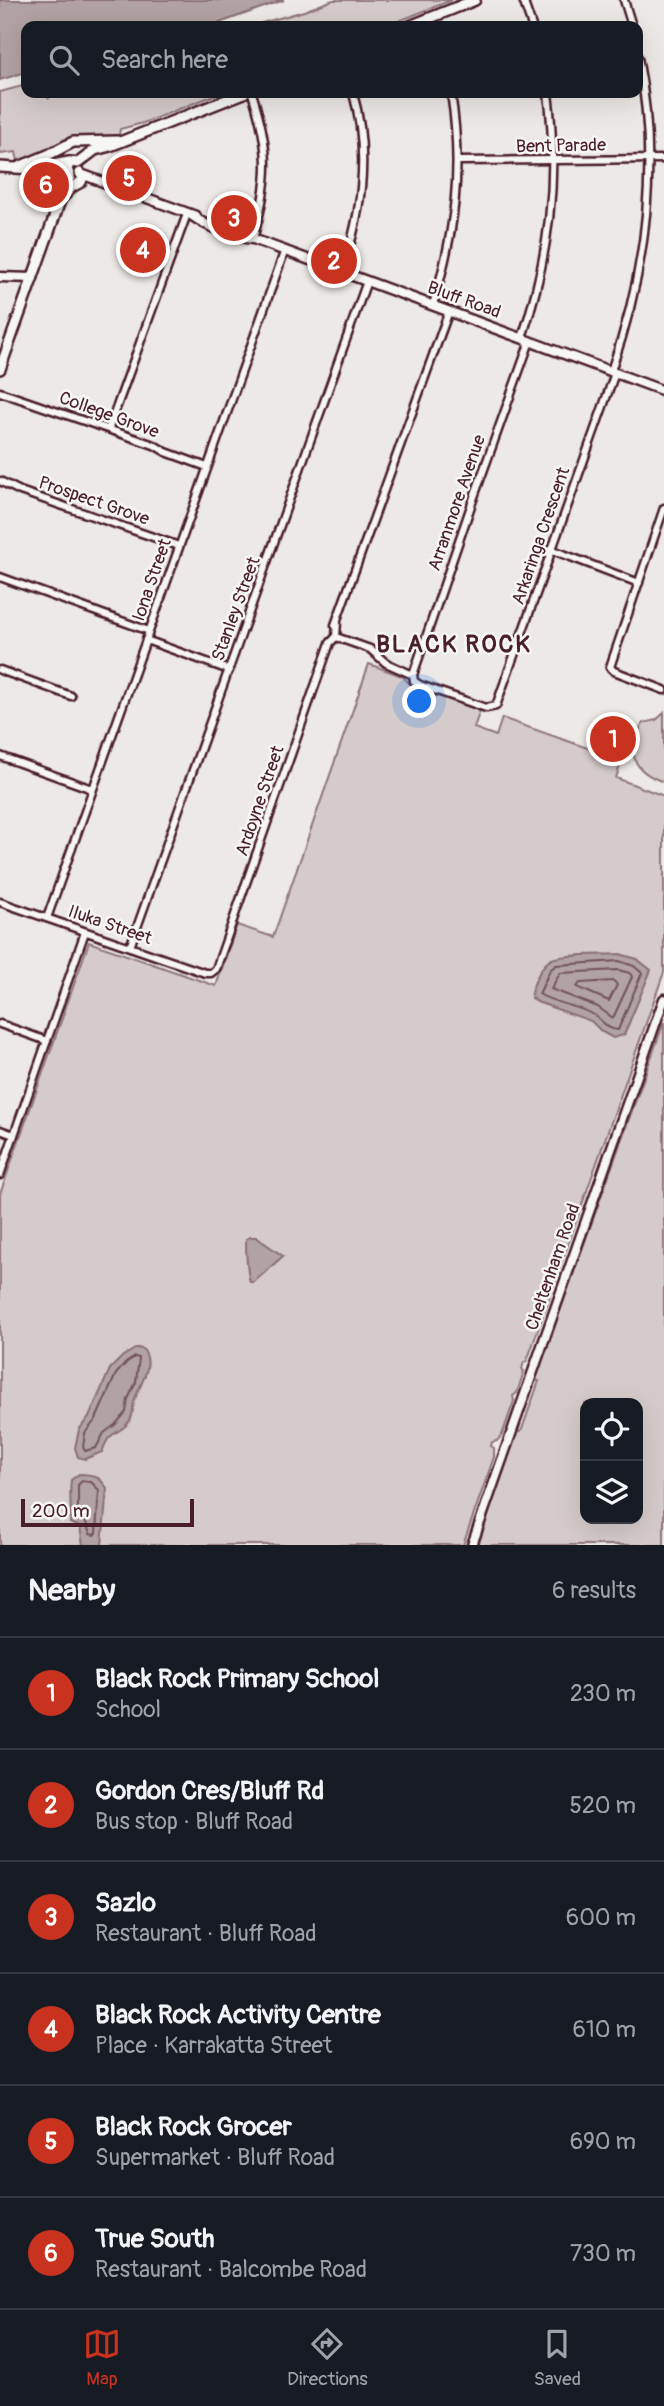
<!DOCTYPE html>
<meta charset="utf-8">
<style>
:root{--surface:#171b24;--page:#20242c;--text:#f1f3f6;--muted:#9ea1a6;--line:#363941;--accent:#c8321e}
body{margin:0;font-family:Pangolin,sans-serif;background:var(--page);color:var(--text)}
.controls{position:absolute;right:21px;bottom:21px;display:grid;overflow:hidden;border-radius:14px;box-shadow:0 7px 28px #0002}
.controls button{width:63px;height:63px;display:grid;place-items:center;padding:0;border:0;border-bottom:2px solid var(--line);background:var(--surface);color:var(--text);font:35px sans-serif}
.scale{position:absolute;left:21px;bottom:18px;width:173px;box-sizing:border-box;padding-left:7px;border:4px solid #4a1f2b;border-top:0;font-size:19px;line-height:24px;white-space:nowrap;color:#4a1f2b;-webkit-text-stroke:5px #f6f6f2;paint-order:stroke}
.you{position:absolute;left:420px;top:702px;width:24px;height:24px;margin:-18px;border:5px solid #fff;border-radius:50%;background:#1a73e8;box-shadow:0 0 0 10px #1a73e833}
.badge{display:grid;place-items:center;width:46px;height:46px;border-radius:50%;background:var(--accent);color:#fff;font-size:23px;font-weight:700}
.pin{position:absolute;translate:-50% -50%;border:4px solid #fff;box-shadow:0 2px 7px #0006}
.list{margin:0;padding:0;list-style:none}
h2{display:flex;justify-content:space-between;align-items:center;height:91px;margin:0;padding:0 28px;font-size:30px}
h2 small{font-size:23px;font-weight:400;color:var(--muted)}
.list li{display:grid;grid-template-columns:46px 1fr auto;gap:21px;align-items:center;box-sizing:border-box;height:112px;padding:0 28px;border-top:2px solid var(--line)}
.list b{display:block;font-size:26px;white-space:nowrap}
.list p{margin:0;font-size:23px;white-space:nowrap;color:var(--muted)}
.list em{font-size:23px;font-style:normal;color:var(--muted)}
.icon{flex:none;width:38px;height:38px;fill:none;stroke:currentColor;stroke-width:2;stroke-linecap:round;stroke-linejoin:round}
.map{position:relative;flex:none;width:664px;height:1545px;overflow:hidden}
.search{position:absolute;background:var(--surface);box-shadow:0 7px 28px #0002;left:21px;right:21px;top:21px;height:77px;display:flex;align-items:center;gap:18px;box-sizing:border-box;padding:0 24px;border-radius:14px;color:var(--muted);font-size:26px}
.sheet{height:763px;background:var(--surface)}
nav{display:flex;justify-content:space-around;align-items:center;box-sizing:border-box;height:98px;border-top:2px solid var(--line);background:var(--surface);font-size:19px;color:var(--muted)}
nav a{display:grid;justify-items:center;gap:4px}
nav .on{color:var(--accent)}
.map>svg:first-child{display:block}
</style>
<div class="map">
<svg width="664" height="1545" viewBox="0 0 664 1545">
<rect width="100%" height="100%" fill="#ece9e6"/>
<filter id="ink" filterUnits="userSpaceOnUse"><feTurbulence type="fractalNoise" baseFrequency=".0143" numOctaves="2"/><feDisplacementMap in="SourceGraphic" scale="14" xChannelSelector="R" yChannelSelector="G"/><feConvolveMatrix kernelMatrix="1 2 1 2 8 2 1 2 1" color-interpolation-filters="sRGB"/></filter>
<g filter="url(#ink)">
<g fill="#d4cbca" stroke="#8f757a" stroke-width="2" fill-rule="evenodd">
<path d="M333,0H452L386,26H251L304,11Z"/>
<path d="M26,85V93H50L48,99L53,93H220L143,123L120,129L119,135L71,138L32,158L18,161L16,152L0,154V92Z"/>
<path d="M369,664L402,676L413,687L480,710L474,728L496,736L502,718L622,760L616,778L664,796V972L527,1361L524,1362L522,1369L524,1371L517,1393L513,1396L514,1401L502,1435L497,1441L492,1442L491,1446L494,1448V1457L463,1545H0V1194L89,942L216,986L237,925L273,937Z"/>
<path d="M664,713V782C630,770 627,752 643,723L656,720Z"/>
<path d="M664,1022V1545H478L517,1431L521,1432L539,1381L535,1380ZM585,1403H638V1519H585Z"/>
</g>
<g fill="#b1a2a3" stroke="#886e73" stroke-width="2">
<path d="M0,0H284L211,26H26V72L0,80Z"/>
<path d="M620,954L637,959L651,970L624,1035L613,1038L602,1032L591,1021L537,1002L531,997C532,985 541,964 552,959C563,954 606,955 620,954Z"/>
<path d="M250,1237H256L283,1256L254,1282H250C247,1271 246,1251 246,1239Z"/>
<path d="M137,1348L143,1349C156,1366 138,1386 134,1402C132,1411 134,1416 128,1423C123,1430 115,1432 110,1437C106,1440 104,1448 102,1452L85,1459L78,1457L75,1448L79,1430L90,1415L110,1369L123,1356Z"/>
<path d="M79,1474C93,1474 99,1476 107,1488L102,1545H83L80,1527L70,1523C72,1508 69,1495 71,1480Z"/>
</g>
<g fill="none" stroke-linecap="round" stroke-linejoin="round">
<g stroke="#73535b" stroke-width="2">
<path d="M619,961L634,966L642,973L618,1030C606,1030 603,1020 594,1015C577,1005 555,1004 539,994L550,970L556,965Z"/>
<path d="M618,970L630,973L632,977L613,1018L598,1007L551,989L560,973Z"/>
<path d="M614,981L617,985L609,1001L577,987L580,983Z"/>
<path d="M135,1357L139,1358L136,1382L128,1399L126,1412L115,1425L104,1433L96,1448L85,1451L83,1447L85,1433L96,1419L116,1374L127,1362Z"/>
<path d="M82,1481L91,1482L99,1490L96,1533L94,1535L90,1534L86,1523L78,1517V1485Z"/>
</g>
<g stroke="#4a1f2b" stroke-width="11">
<g id="street">
<path d="M523,0L532,26"/>
<path d="M624,0L632,26"/>
<path d="M252,93C271,152 270,179 253,239"/>
<path d="M458,161L664,159"/>
<path d="M342,271C362,214 370,153 353,93"/>
<path d="M433,305C455,232 463,169 451,93"/>
<path d="M522,338C549,257 559,178 548,93"/>
<path d="M611,371C647,269 659,163 638,57"/>
<path d="M0,392L154,445L166,452L207,467"/>
<path d="M109,428L187,214"/>
<path d="M0,481L20,491L179,546"/>
<path d="M664,508L610,667L614,671L664,690"/>
<path d="M550,549L639,583"/>
<path d="M0,577L149,631"/>
<path d="M335,625L449,311"/>
<path d="M336,637L370,649L386,663L413,675L414,681L420,685L486,708L496,706L615,373"/>
<path d="M146,640L229,670"/>
<path d="M0,670L71,696"/>
<path d="M413,675L474,497L530,341"/>
<path d="M0,756L92,789"/>
<path d="M0,902L205,973H211L216,969L330,643L336,637L337,622"/>
<path d="M47,918L285,250"/>
<path d="M130,947L367,281"/>
<path d="M0,1024L47,1041"/>
<path d="M0,1130L14,1135"/>
<path d="M0,1175L85,932"/>
</g>
</g>
<g stroke="#4a1f2b" stroke-width="13">
<g id="secondary">
<path d="M81,174L196,216"/>
<path d="M191,215C206,226 234,238 253,239L664,391"/>
<path d="M0,277L33,278"/>
<path d="M472,1545L664,999"/>
</g>
</g>
<g stroke="#4a1f2b" stroke-width="14">
<g id="primary">
<path d="M410,26L475,0"/>
<path d="M0,167L31,169L69,162L78,163L95,150L110,146L244,93"/>
<path d="M19,167L48,155L73,142L117,141"/>
<path d="M61,199L72,187L81,182L83,177L80,173"/>
<path d="M0,369L60,201L61,192L70,177L67,169L70,162"/>
</g>
</g>
<use href="#street" stroke="#f6f6f2" stroke-width="6"/>
<use href="#secondary" stroke="#f6f6f2" stroke-width="8"/>
<use href="#primary" stroke="#f6f6f2" stroke-width="9"/>
</g>
</g>
<g text-anchor="middle" dominant-baseline="central" stroke-width="5" stroke-linejoin="round" paint-order="stroke">
<g font-size="18" fill="#4a1f2b" stroke="#f6f6f2">
<text transform="translate(561 146) rotate(-1)">Bent Parade</text>
<text transform="translate(464 300) rotate(20)">Bluff Road</text>
<text transform="translate(109 415) rotate(20)">College Grove</text>
<text transform="translate(94 501) rotate(19)">Prospect Grove</text>
<text transform="translate(457 503) rotate(-71)">Arranmore Avenue</text>
<text transform="translate(541 536) rotate(-71)">Arkaringa Crescent</text>
<text transform="translate(152 580) rotate(-71)">Iona Street</text>
<text transform="translate(236 609) rotate(-70)">Stanley Street</text>
<text transform="translate(260 801) rotate(-71)">Ardoyne Street</text>
<text transform="translate(110 925) rotate(19)">Iluka Street</text>
<text transform="translate(553 1267) rotate(-71)">Cheltenham Road</text>
</g>
<g font-size="24" font-weight="bold" letter-spacing="2" fill="#4a1f2b" stroke="#f6f6f2">
<text x="454" y="644">BLACK ROCK</text>
</g>
</g>
</svg>
<div class="controls">
<button><svg class="icon" aria-label="locate" viewBox="0 0 24 24"><circle cx="12" cy="12" r="6"/><path d="M12 2v4M12 18v4M2 12h4M18 12h4"/></svg></button>
<button><svg class="icon" aria-label="layers" viewBox="0 0 24 24"><path d="M12 4l9 5-9 5-9-5zM3 14l9 5 9-5"/></svg></button>
</div>
<div class="scale">200 m</div>
<div class="you"></div>
<div class="pin badge" style="left:613px;top:739px">1</div>
<div class="pin badge" style="left:334px;top:261px">2</div>
<div class="pin badge" style="left:234px;top:218px">3</div>
<div class="pin badge" style="left:143px;top:250px">4</div>
<div class="pin badge" style="left:129px;top:178px">5</div>
<div class="pin badge" style="left:46px;top:185px">6</div>
<div class="search"><svg class="icon" aria-label="search" viewBox="0 0 24 24"><circle cx="10" cy="10" r="6"/><path d="M15 15l6 6"/></svg>Search here</div>
</div>
<section class="sheet">
<h2>Nearby<small>6 results</small></h2>
<ul class="list">
<li><span class="badge">1</span><div><b>Black Rock Primary School</b><p>School</p></div><em>230 m</em></li>
<li><span class="badge">2</span><div><b>Gordon Cres/Bluff Rd</b><p>Bus stop · Bluff Road</p></div><em>520 m</em></li>
<li><span class="badge">3</span><div><b>Sazlo</b><p>Restaurant · Bluff Road</p></div><em>600 m</em></li>
<li><span class="badge">4</span><div><b>Black Rock Activity Centre</b><p>Place · Karrakatta Street</p></div><em>610 m</em></li>
<li><span class="badge">5</span><div><b>Black Rock Grocer</b><p>Supermarket · Bluff Road</p></div><em>690 m</em></li>
<li><span class="badge">6</span><div><b>True South</b><p>Restaurant · Balcombe Road</p></div><em>730 m</em></li>
</ul>
</section>
<nav>
<a class="on"><svg class="icon" aria-label="map" viewBox="0 0 24 24"><path d="M3 6l6-2 6 2 6-2v14l-6 2-6-2-6 2zM9 4v14M15 6v14"/></svg>Map</a>
<a><svg class="icon" aria-label="directions" viewBox="0 0 24 24"><path d="M12 3l9 9-9 9-9-9zM9 14v-3h6M13 9l2 2-2 2"/></svg>Directions</a>
<a><svg class="icon" aria-label="saved" viewBox="0 0 24 24"><path d="M7 4h10v16l-5-4-5 4z"/></svg>Saved</a>
</nav>
